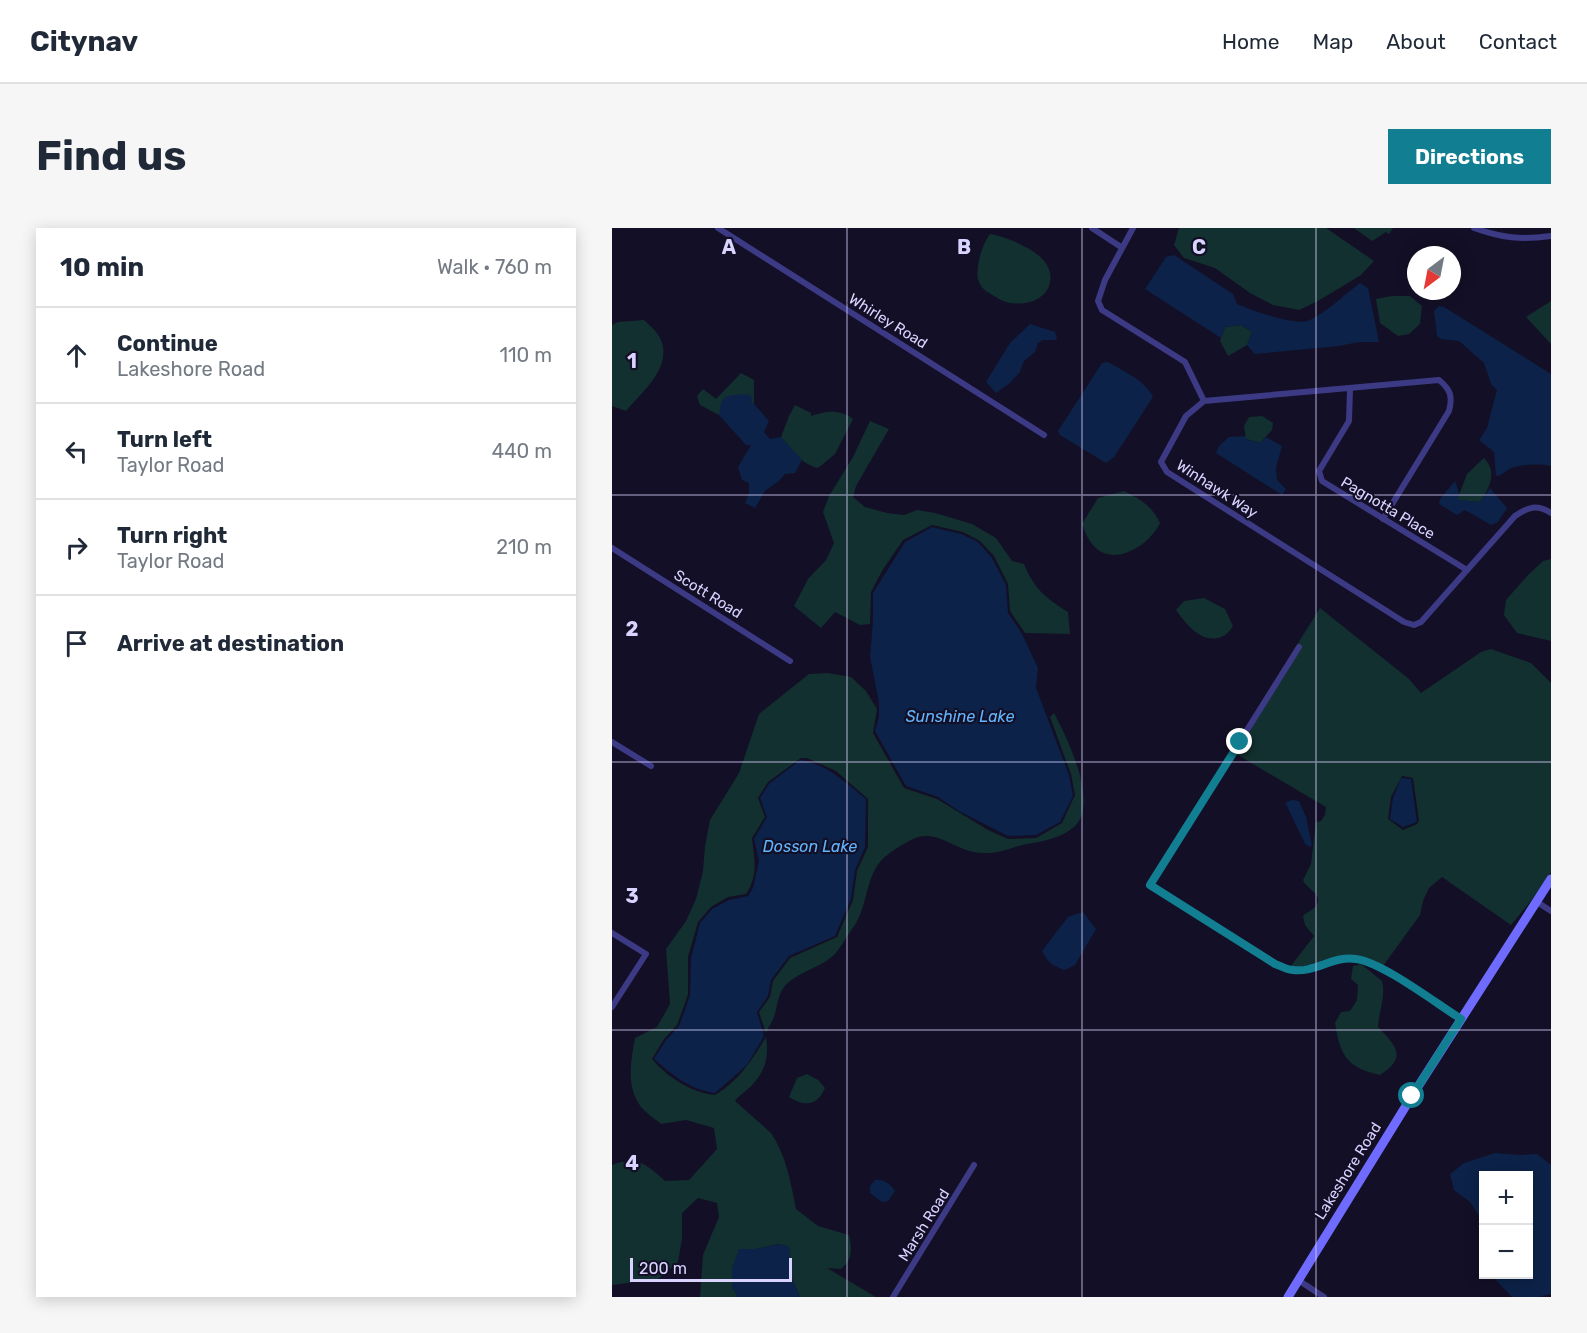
<!DOCTYPE html>
<meta charset="utf-8">
<style>
:root{--surface:#fff;--page:#f6f6f7;--text:#1f2937;--muted:#747a83;--line:#e0e1e3;--accent:#117e91}
body{margin:0;font-family:Rubik,sans-serif;background:var(--page);color:var(--text)}
.controls{position:absolute;right:18px;bottom:18px;display:grid;overflow:hidden;border-radius:0px;box-shadow:0 3px 15px #0003}
.controls button{width:54px;height:54px;display:grid;place-items:center;padding:0;border:0;border-bottom:2px solid var(--line);background:var(--surface);color:var(--text);font:30px sans-serif}
.compass{position:absolute;left:795px;top:18px;width:54px;height:54px;border-radius:50%;background:var(--surface);box-shadow:0 3px 15px #0003;rotate:212deg}
.scale{position:absolute;left:18px;bottom:15px;width:162px;box-sizing:border-box;padding-left:6px;border:3px solid #d9d4ff;border-top:0;font-size:16px;line-height:21px;white-space:nowrap;color:#d9d4ff;-webkit-text-stroke:4px #130f26;paint-order:stroke}
.stop{position:absolute;width:18px;height:18px;margin:-14px;border:4px solid #117e91;border-radius:50%;background:#fff}
.stop.end{background:#117e91;border-color:#fff;box-shadow:0 2px 6px #0008}
.list{margin:0;padding:0;list-style:none}
h2{display:flex;justify-content:space-between;align-items:center;height:78px;margin:0;padding:0 24px;font-size:26px}
h2 small{font-size:20px;font-weight:400;color:var(--muted)}
.list li{display:grid;grid-template-columns:39px 1fr auto;gap:18px;align-items:center;box-sizing:border-box;height:96px;padding:0 24px;border-top:2px solid var(--line)}
.list b{display:block;font-size:22px;white-space:nowrap}
.list p{margin:0;font-size:20px;white-space:nowrap;color:var(--muted)}
.list em{font-size:20px;font-style:normal;color:var(--muted)}
.icon{flex:none;width:33px;height:33px;fill:none;stroke:currentColor;stroke-width:2;stroke-linecap:round;stroke-linejoin:round}
.map{position:relative;flex:none;width:939px;height:1069px;overflow:hidden;border-radius:0px}
header{display:flex;align-items:center;gap:36px;box-sizing:border-box;height:84px;padding:0 30px;background:var(--surface);border-bottom:2px solid var(--line)}
header strong{font-size:28px}
nav{display:flex;gap:33px;margin-inline-start:auto;font-size:21px}
.intro{display:flex;align-items:center;justify-content:space-between;box-sizing:border-box;height:144px;padding:0 36px}
h1{margin:0;font-size:42px}
.button{padding:15px 27px;border-radius:0px;background:var(--accent);color:#fff;font-size:21px;font-weight:700}
main{display:flex;gap:36px;padding:0 36px}
aside{flex:1;background:var(--surface);border-radius:0px;box-shadow:0 3px 15px #0003}
.map>svg:first-child{display:block}
</style>
<header>
<strong>Citynav</strong>
<nav><a>Home</a><a>Map</a><a>About</a><a>Contact</a></nav>
</header>
<div class="intro"><h1>Find us</h1><a class="button">Directions</a></div>
<main>
<aside>
<h2>10 min<small>Walk · 760 m</small></h2>
<ul class="list">
<li><svg class="icon" aria-label="ahead" viewBox="0 0 24 24"><path d="M12 20V5M6 11l6-6 6 6"/></svg><div><b>Continue</b><p>Lakeshore Road</p></div><em>110 m</em></li>
<li><svg class="icon" aria-label="left" viewBox="0 0 24 24"><path d="M17 20v-9H6M10 6l-5 5 5 5"/></svg><div><b>Turn left</b><p>Taylor Road</p></div><em>440 m</em></li>
<li><svg class="icon" aria-label="right" viewBox="0 0 24 24"><path d="M7 20v-9h11M14 6l5 5-5 5"/></svg><div><b>Turn right</b><p>Taylor Road</p></div><em>210 m</em></li>
<li><svg class="icon" aria-label="arrive" viewBox="0 0 24 24"><path d="M6 21V4h12l-3 4 3 4H6"/></svg><div><b>Arrive at destination</b></div></li>
</ul>
</aside>
<div class="map">
<svg width="939" height="1069" viewBox="0 0 939 1069">
<rect width="100%" height="100%" fill="#130f26"/>
<g fill="#12302f" fill-rule="evenodd">
<path d="M567,0H714L762,33L749,47L706,73L687,82L661,77L638,65L603,40L572,30L562,17Z"/>
<path d="M742,0H781L777,6L774,4L760,13Z"/>
<path d="M378,6C399,10 444,27 438,54C434,77 400,81 384,69C377,65 370,62 367,54C362,43 370,16 378,6Z"/>
<path d="M780,68H798L810,78L808,96L797,106L786,108L768,95L764,71Z"/>
<path d="M939,73V116L914,89Z"/>
<path d="M32,92C37,97 45,103 48,110C62,138 30,164 14,183L0,178V97L6,94Z"/>
<path d="M629,97L640,104L635,117L616,128L608,113L613,99Z"/>
<path d="M129,145L142,152V176L138,175L139,172L132,167L117,168L107,187L88,177L85,168L91,161L104,171Z"/>
<path d="M183,177L199,185V188C214,183 228,181 241,191L223,226L206,240C189,236 180,222 169,209L177,188Z"/>
<path d="M650,188L661,195L660,202L648,215L634,211L632,198L637,189Z"/>
<path d="M258,193L277,201L244,258L241,269L253,279L275,285L292,287L305,282L323,285L360,296L384,310L400,333L412,336C422,361 434,370 456,384L458,406L413,405L398,383L396,356L382,328L368,313L351,304L320,297L291,312L270,343L259,364L258,396L248,397L223,384L209,400L182,378L196,351L214,332L222,315L211,284L217,268L241,229Z"/>
<path d="M872,230C886,244 877,261 868,274L845,272L855,246Z"/>
<path d="M512,263C528,271 540,278 548,295C539,315 506,338 485,321C477,314 473,305 470,296L486,270Z"/>
<path d="M939,331V413L905,405L892,387L894,372L916,347L931,333Z"/>
<path d="M592,370L613,381L621,398C619,401 615,407 611,408C591,418 574,396 564,382L572,373Z"/>
<path d="M708,380L797,451L809,465L869,424L879,421L919,435L939,455V644L922,669L899,697L830,649L817,660L811,673L808,687L771,738C757,731 741,725 725,728C709,731 696,741 679,738L702,708L693,697L691,688C695,684 701,682 704,678C712,666 695,662 691,652L699,636L704,594L709,593L713,587L714,579L624,526L630,517L626,514L619,523ZM790,548L801,550L807,593L805,596L791,602L776,591L779,569Z"/>
<path d="M216,445L239,449L254,463L265,481L261,505L292,560L325,571L376,602L396,611L424,610L450,595L463,567L459,546L438,489L442,485C455,509 488,577 462,599C449,610 432,613 415,616C395,620 385,628 362,624C343,621 327,604 306,609C297,612 274,626 268,634C254,651 255,678 243,697C236,706 230,718 222,727C208,740 185,744 172,759C166,766 165,780 162,789C160,794 156,800 154,805L147,784L158,769L161,753L178,730L225,709L241,672L245,643L256,619V571L224,543L195,530H189L156,554L146,570L153,589L140,610C142,631 147,646 134,666L116,669L99,679L86,694L76,729V766L72,778L65,797L52,811L40,831C55,849 80,865 103,867C127,853 140,832 154,809C157,827 154,842 141,856C136,862 128,866 123,873L159,905C174,927 179,955 184,981L206,998L237,1007C240,1021 241,1031 229,1041L215,1040L264,1069H188L179,1048L177,1019L167,1016L144,1021H133L120,1040V1060L124,1065V1069H88L91,1027L107,989L105,975L86,970L70,985V1011L66,1034L46,1051L0,1057V937C26,927 35,937 53,953L77,952L105,921L102,900L74,892L49,896C42,890 32,884 27,876C14,856 19,832 23,810L45,799L58,776L54,721L74,693L84,671L91,643L93,618L98,592L127,545L147,486L197,446Z"/>
<path d="M749,736L770,753C774,769 767,782 766,799C784,818 796,829 768,847C735,840 728,827 723,795L729,784L738,783L745,772L746,757L739,751L741,738Z"/>
<path d="M195,846L206,852L213,860C205,878 193,879 177,869L185,850Z"/>
</g>
<g fill="#0c2248">
<path d="M562,27L621,66L625,76C640,82 683,99 698,92C716,83 732,67 748,55L756,60L767,114H747L727,118L643,126L635,117L640,104L629,97L613,99L609,110L533,61L554,29Z"/>
<path d="M827,78L832,79L939,146V238C927,236 914,236 902,239C895,241 892,247 884,248L882,224L867,212L875,200L885,162L879,156L872,135L847,113L829,111L825,108L822,83Z"/>
<path d="M418,96L443,104L445,110L443,112H431L426,115L423,124L412,133L408,144L398,155L384,165L374,154L398,115Z"/>
<path d="M496,134C511,143 533,152 541,169L502,229L494,235L448,207L446,203L490,135Z"/>
<path d="M138,167L141,171L138,175L142,176L157,193L152,204L158,211L169,209L190,232L183,245L173,246L167,253L153,263L143,280L133,275L137,265V255L130,252L126,239L139,217H134L107,187C108,183 108,176 110,173C113,166 131,166 138,167Z"/>
<path d="M634,208V211L648,215L654,209L670,218L664,240L665,252L674,261L670,267L604,225L607,218L617,209Z"/>
<path d="M843,253L847,265L846,272L868,274L878,260L895,280L886,294L879,297L853,282L845,287L827,276L828,271Z"/>
<path d="M320,299L349,306L366,314L380,330L394,357L396,385L409,404L426,440L424,460L457,547L461,568L448,594L424,607L396,608L347,583L326,569L294,558L263,503L267,489V474L258,429L261,393V365L293,314Z"/>
<path d="M188,532C214,535 235,556 254,571L253,619L243,642L239,671L223,708L177,728L159,752L156,768L145,784L152,808L135,837L103,865C79,862 60,847 42,831L54,812L67,798L74,779L78,767L79,730L88,695L100,681L117,672L136,668L141,660L147,633L142,611L155,589L148,570L157,556Z"/>
<path d="M789,550L799,551L805,594L791,599L778,591L781,570Z"/>
<path d="M681,572L687,573L694,589L700,617L698,619L693,616L674,576V574Z"/>
<path d="M471,684L484,701L463,737L453,742C441,738 436,735 430,723L456,689Z"/>
<path d="M883,925L908,927L925,926L939,937V1066L926,1069H900L879,1047L916,1046V948H872L871,994L858,974L842,962L838,946L852,935Z"/>
<path d="M263,952C272,951 277,955 283,963L276,973L270,974L258,965V958Z"/>
<path d="M167,1016L177,1019L179,1048L188,1069H124V1065L120,1060V1040L127,1021H144Z"/>
</g>
<g fill="none" stroke-linecap="round" stroke-linejoin="round">
<g stroke="#3d3a85" stroke-width="6">
<path d="M106,0L432,207"/>
<path d="M480,0L509,19"/>
<path d="M521,0L493,52L486,73L490,82L573,134L592,173"/>
<path d="M862,0C890,10 909,12 939,8"/>
<path d="M738,161L737,193L707,243L710,253L855,342"/>
<path d="M771,291L837,183C841,168 838,161 827,152L592,173L574,188L549,234L555,244L792,394L802,397L809,394L903,288C916,279 925,276 939,285"/>
<path d="M0,320L178,433"/>
<path d="M687,419L538,657L663,736C669,738 675,742 681,742C703,745 722,727 744,731C770,734 825,776 849,791"/>
<path d="M0,514L39,538"/>
<path d="M925,674L939,683"/>
<path d="M0,705L34,726L0,779"/>
<path d="M686,1052L712,1069"/>
<path d="M281,1069L362,937"/>
</g>
<path stroke="#6f6bff" stroke-width="9" d="M676,1069L800,868L939,651"/>
</g>
<g fill="none" stroke-linecap="round" stroke-linejoin="round">
<path stroke="#117e91" stroke-width="8" d="M628,514L538,657L663,736C669,738 675,742 681,742C703,745 722,727 744,731C770,734 825,776 849,791L800,868"/>
</g>
<path fill="none" stroke="#d9d4ff" stroke-width="1.5" stroke-opacity="0.55" d="M235,0V1069M470,0V1069M704,0V1069M0,267H939M0,534H939M0,802H939"/>
<g text-anchor="middle" dominant-baseline="central" stroke-width="4.5" stroke-linejoin="round" paint-order="stroke">
<g font-size="15" fill="#d9d4ff" stroke="#130f26">
<text transform="translate(276 93) rotate(32)">Whirley Road</text>
<text transform="translate(605 261) rotate(33)">Winhawk Way</text>
<text transform="translate(776 280) rotate(31)">Pagnotta Place</text>
<text transform="translate(96 366) rotate(32)">Scott Road</text>
<text transform="translate(736 943) rotate(-58)">Lakeshore Road</text>
<text transform="translate(312 997) rotate(-58)">Marsh Road</text>
</g>
<g font-size="16" font-style="italic" fill="#62b6ff" stroke="#130f26">
<text x="348" y="488">Sunshine Lake</text>
<text x="198" y="618">Dosson Lake</text>
</g>
</g>
<g font-size="20" text-anchor="middle" font-weight="bold" fill="#d9d4ff" stroke="#130f26" stroke-width="4.5" stroke-linejoin="round" paint-order="stroke">
<text x="117" y="26">A</text>
<text x="352" y="26">B</text>
<text x="587" y="26">C</text>
<text x="20" y="140">1</text>
<text x="20" y="408">2</text>
<text x="20" y="675">3</text>
<text x="20" y="942">4</text>
</g>
</svg>
<div class="controls">
<button>+</button>
<button>−</button>
</div>
<svg class="compass" viewBox="-18 -18 36 36"><path d="M0-13l5 13h-10z" fill="#e53935"/><path d="M0 13l5-13h-10z" fill="#747a83"/></svg>
<div class="scale">200 m</div>
<div class="stop" style="left:800px;top:868px"></div>
<div class="stop end" style="left:628px;top:514px"></div>
</div>
</main>
